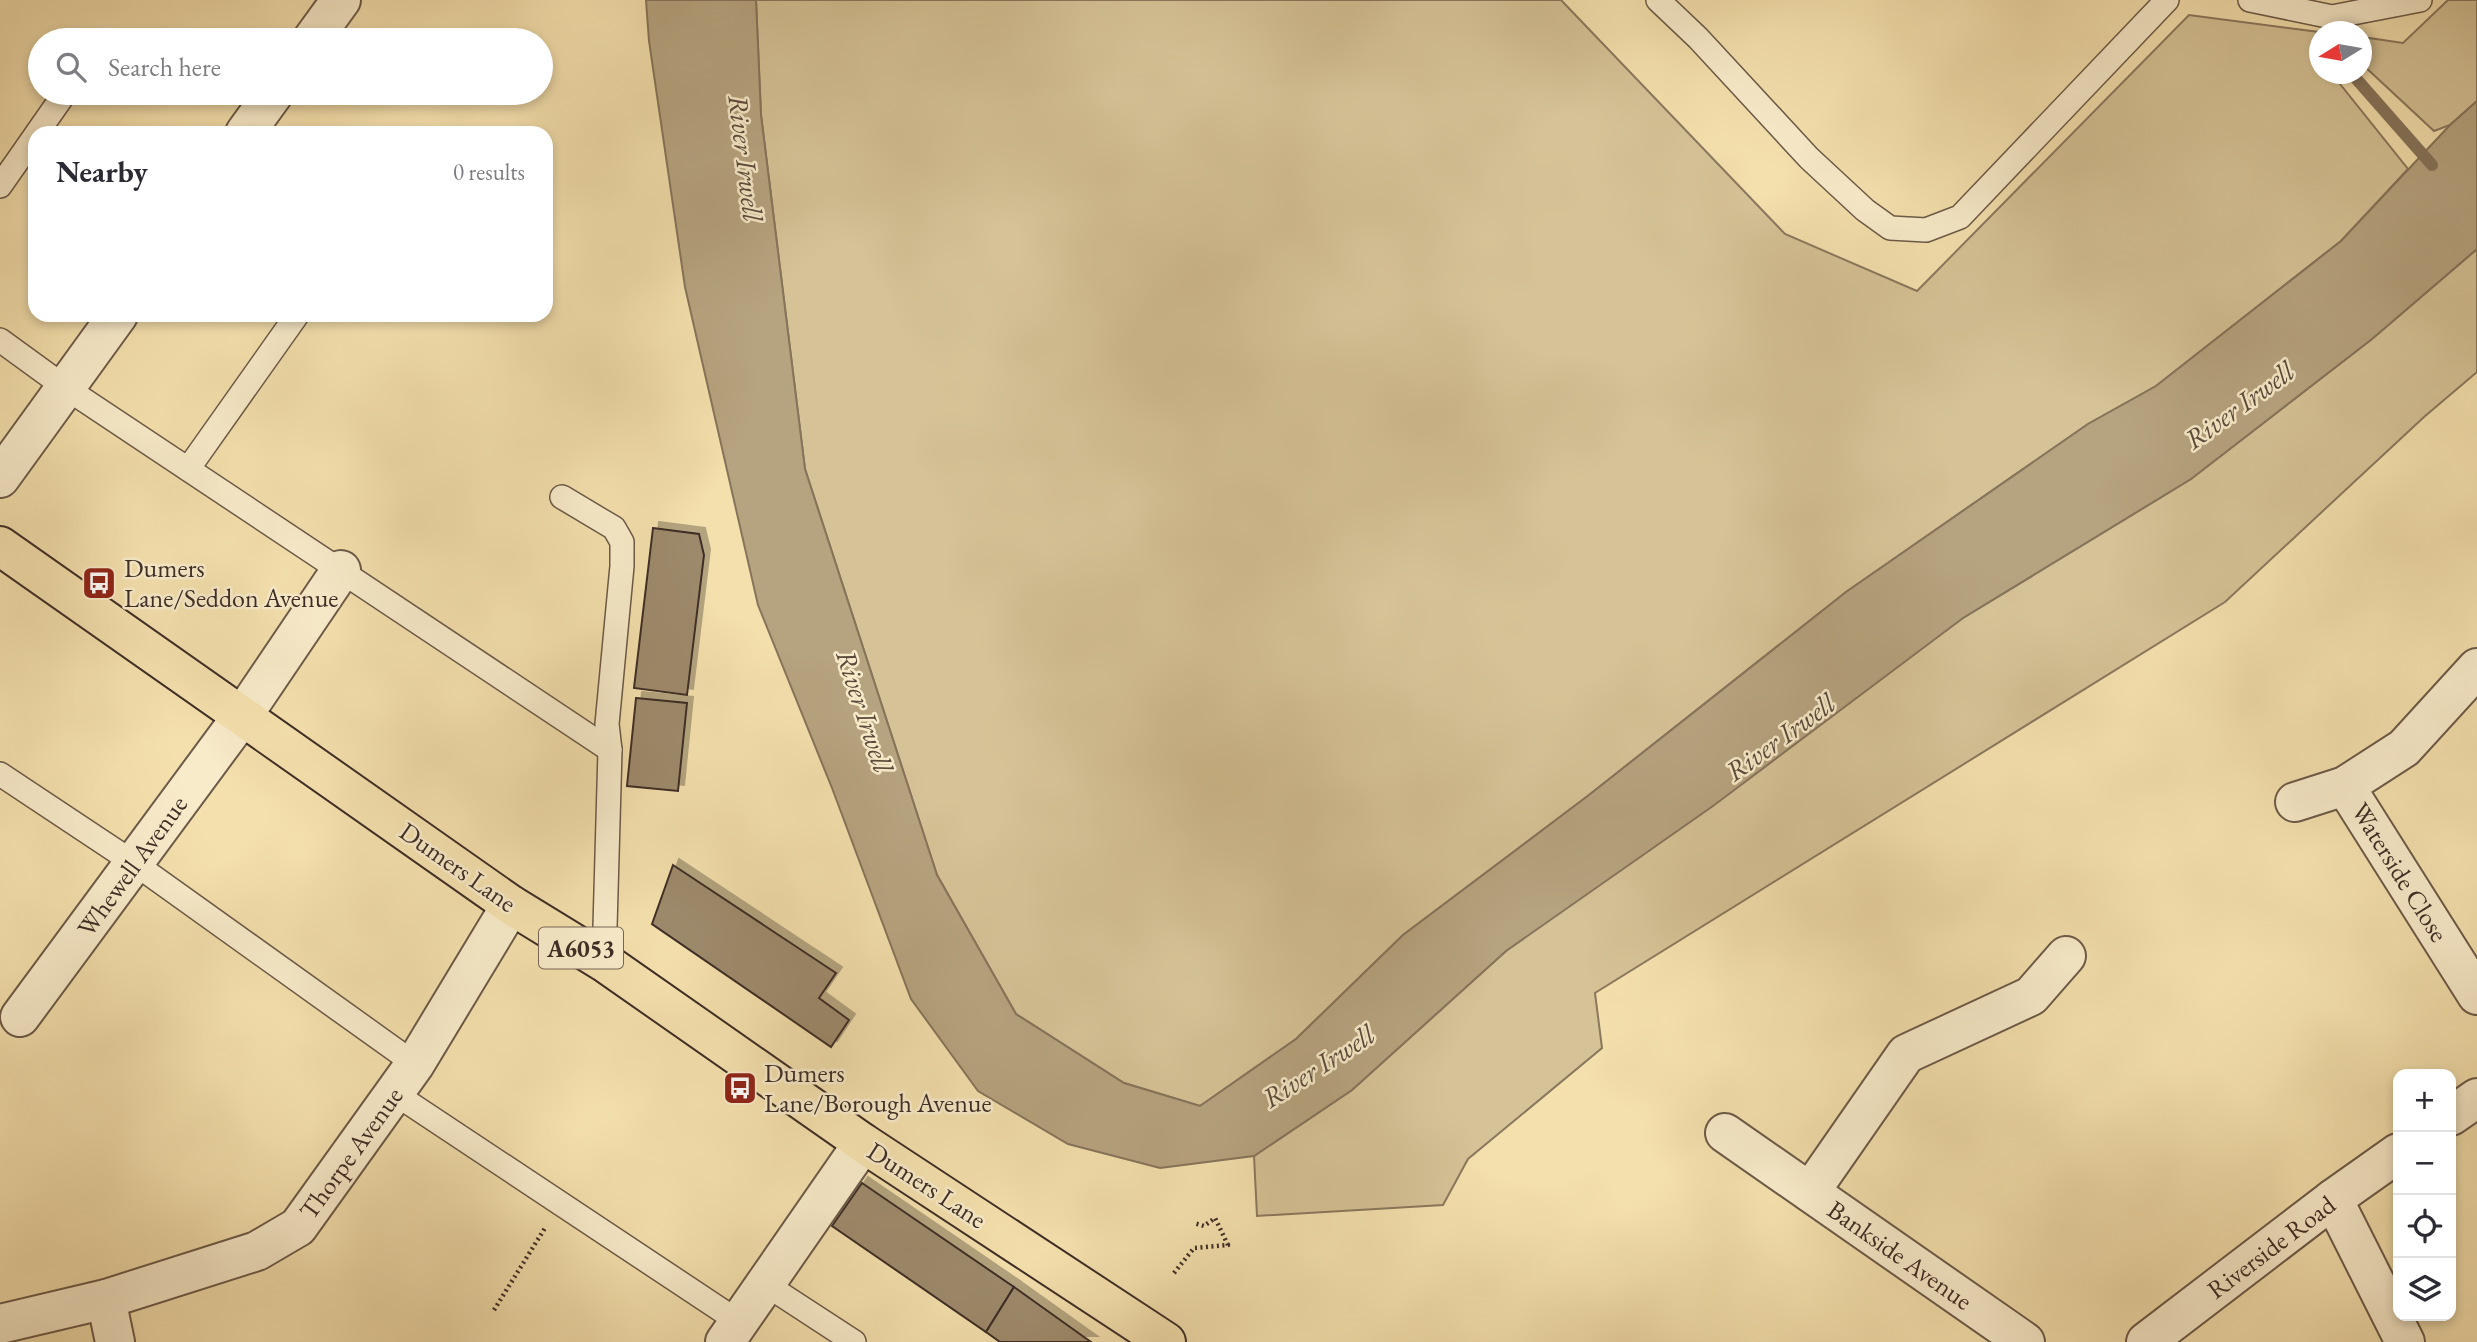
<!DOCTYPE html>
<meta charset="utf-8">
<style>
:root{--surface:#fff;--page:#f2f2f3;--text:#2b2b33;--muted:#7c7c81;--line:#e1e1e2}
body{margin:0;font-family:"EB Garamond",serif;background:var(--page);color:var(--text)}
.controls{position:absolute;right:21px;bottom:21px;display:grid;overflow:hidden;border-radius:14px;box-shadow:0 4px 10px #0003}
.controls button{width:63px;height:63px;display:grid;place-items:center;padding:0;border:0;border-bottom:2px solid var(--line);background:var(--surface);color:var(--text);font:35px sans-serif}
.compass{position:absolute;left:2309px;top:21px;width:63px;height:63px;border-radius:50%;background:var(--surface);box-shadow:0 4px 10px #0003;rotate:259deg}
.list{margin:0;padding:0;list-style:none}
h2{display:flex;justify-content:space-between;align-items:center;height:91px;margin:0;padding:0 28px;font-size:30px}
h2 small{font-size:23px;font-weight:400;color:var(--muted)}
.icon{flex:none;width:38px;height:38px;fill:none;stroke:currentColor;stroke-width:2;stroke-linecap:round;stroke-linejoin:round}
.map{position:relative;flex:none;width:2477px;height:1342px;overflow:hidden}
.search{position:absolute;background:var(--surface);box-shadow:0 4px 10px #0003;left:28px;top:28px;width:525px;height:77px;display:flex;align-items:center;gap:18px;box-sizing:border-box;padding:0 24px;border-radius:38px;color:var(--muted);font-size:26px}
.panel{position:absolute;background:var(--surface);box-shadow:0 4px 10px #0003;left:28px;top:126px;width:525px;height:196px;border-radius:21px}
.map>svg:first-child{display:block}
</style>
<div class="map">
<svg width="2477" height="1342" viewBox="0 0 2477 1342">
<defs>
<filter id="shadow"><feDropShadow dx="6" dy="-6" stdDeviation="0" flood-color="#0004"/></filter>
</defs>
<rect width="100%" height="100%" fill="#f4e0ad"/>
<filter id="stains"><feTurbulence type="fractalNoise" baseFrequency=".00286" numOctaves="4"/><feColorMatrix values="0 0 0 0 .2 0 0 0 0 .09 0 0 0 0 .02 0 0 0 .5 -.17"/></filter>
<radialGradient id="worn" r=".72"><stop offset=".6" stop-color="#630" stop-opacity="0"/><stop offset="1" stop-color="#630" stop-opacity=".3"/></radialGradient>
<g fill="#d5c296" stroke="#8a785e" stroke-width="2">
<path d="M756,0H1561L1785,234L1917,291L2189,15L2319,32L2320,74H2332L2408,169L2341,241L2156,386L2088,424L1846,592L1589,795L1403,935L1296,1039L1200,1106L1124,1083L1016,1014L937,875L805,469L761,115Z"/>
<path d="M2448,0H2477V101L2450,125L2434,131L2362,64V37L2403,43Z"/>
<path d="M2477,249V372L2424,417L2225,602L1595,993L1602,1048L1468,1159L1443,1205L1257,1216L1254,1156L1352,1090L1506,951L1963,618L2191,479L2372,339Z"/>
</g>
<path fill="#b6a37f" stroke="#86745b" stroke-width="2" d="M646,0H756L761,115L805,469L937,875L1016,1014L1124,1083L1200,1106L1296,1039L1403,935L1589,795L1846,592L2088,424L2156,386L2341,241L2450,125L2477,101V249L2372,339L2191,479L1963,618L1713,806L1506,951L1352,1090L1254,1156L1160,1168L1068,1144L978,1091L911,999L832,788L758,605L685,287L649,41Z"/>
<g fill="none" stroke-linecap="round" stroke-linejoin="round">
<path stroke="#86745b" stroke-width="12" d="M2352,74L2432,165"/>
</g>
<g fill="#9d8a6c" stroke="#3e2d26" stroke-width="2" filter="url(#shadow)">
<path d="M653,528L699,534L704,555L687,695L634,688Z"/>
<path d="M636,698L687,703L678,791L627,786Z"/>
<path d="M673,865L836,973L819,998L849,1020L831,1047L652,924Z"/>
<path d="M862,1183L1014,1287L986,1332L832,1226Z"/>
<path d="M1014,1287L1091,1342H1000L986,1332Z"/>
</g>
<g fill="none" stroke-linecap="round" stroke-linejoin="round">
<g stroke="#6c5a48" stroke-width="26">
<g id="lane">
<path d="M1658,0L1698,38L1809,158L1865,210L1890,228L1926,230L1960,217L2167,0"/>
<path d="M2250,0L2332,17L2420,0"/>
<path d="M37,133L65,93"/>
<path d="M0,186L35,136"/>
<path d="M0,340L66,388L610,750"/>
<path d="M188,469L297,315"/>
<path d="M562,497L614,528L622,542V566L607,724L610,750L604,962"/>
<path d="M0,774L134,863L415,1064"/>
<path d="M394,1093L739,1322"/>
<path d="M765,1284L854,1342"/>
</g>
</g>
<g stroke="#6c5a48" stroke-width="42">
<g id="street">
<path d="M312,40L341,0"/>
<path d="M245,133L274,93"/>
<path d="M0,478L118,315"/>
<path d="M2345,786L2477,995"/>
<path d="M2295,802L2345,786L2404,748L2477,668"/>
<path d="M20,1017L243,715L341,570"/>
<path d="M2451,1116L2477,1098"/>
<path d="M1725,1133L2025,1342"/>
<path d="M1810,1192L1906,1054L2031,996L2066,956"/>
<path d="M2333,1199L2405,1342"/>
<path d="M106,1299L115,1342"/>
<path d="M0,1324L106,1299L257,1251L298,1227L415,1064L511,905"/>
<path d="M725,1342L863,1143"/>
<path d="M2146,1342L2333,1199L2398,1153"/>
</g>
</g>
<g stroke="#3e2d26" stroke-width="42">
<path id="primary" d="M0,546L511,905L604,962L863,1143L1166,1342"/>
</g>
<g stroke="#3e2d26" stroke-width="4.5" stroke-dasharray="2 3.5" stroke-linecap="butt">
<path d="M1174,1273L1194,1248L1228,1245L1215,1218L1204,1226L1194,1223"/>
<path d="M494,1310L545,1228"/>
</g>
<use href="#lane" stroke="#f8ebca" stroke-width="23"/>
<use href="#street" stroke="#f8ebca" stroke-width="38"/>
<use href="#primary" stroke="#f4e0ad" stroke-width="38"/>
</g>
<defs>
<g id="bus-square" transform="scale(1.75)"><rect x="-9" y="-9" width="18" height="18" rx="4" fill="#8f2418" stroke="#f8ebca"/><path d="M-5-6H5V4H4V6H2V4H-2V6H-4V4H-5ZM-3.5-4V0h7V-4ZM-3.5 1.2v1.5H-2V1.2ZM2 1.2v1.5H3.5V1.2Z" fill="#fff"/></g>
</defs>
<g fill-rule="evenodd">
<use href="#bus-square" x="99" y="583"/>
<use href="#bus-square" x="740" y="1088"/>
</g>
<g text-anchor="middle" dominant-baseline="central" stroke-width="5" stroke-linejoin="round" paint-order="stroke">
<rect fill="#f8ebca" stroke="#766657" stroke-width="2" x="539" y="927.5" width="84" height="41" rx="5"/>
<g font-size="24" font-weight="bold" fill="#3e2d26">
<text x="581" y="948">A6053</text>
</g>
<g font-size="26" fill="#3e2d26" stroke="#f8ebca" text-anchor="start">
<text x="124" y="568">Dumers<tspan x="124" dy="30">Lane/Seddon Avenue</tspan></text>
<text x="764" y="1073">Dumers<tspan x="764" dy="30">Lane/Borough Avenue</tspan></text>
</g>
<g font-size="26" fill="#3e2d26" stroke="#f8ebca">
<text transform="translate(132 866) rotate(-54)">Whewell Avenue</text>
<text transform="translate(458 867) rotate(35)">Dumers Lane</text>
<text transform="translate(2400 872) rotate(58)">Waterside Close</text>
<text transform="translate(351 1153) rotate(-54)">Thorpe Avenue</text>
<text transform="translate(927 1185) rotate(33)">Dumers Lane</text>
<text transform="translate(2271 1247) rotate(-37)">Riverside Road</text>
<text transform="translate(1900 1255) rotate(35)">Bankside Avenue</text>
</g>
<g font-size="28" font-style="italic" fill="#5c4a3c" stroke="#f8ebca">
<text transform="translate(746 158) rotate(83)">River Irwell</text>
<text transform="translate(2239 405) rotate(-36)">River Irwell</text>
<text transform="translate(865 711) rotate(72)">River Irwell</text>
<text transform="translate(1780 737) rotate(-36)">River Irwell</text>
<text transform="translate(1318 1066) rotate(-33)">River Irwell</text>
</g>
</g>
<rect width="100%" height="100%" filter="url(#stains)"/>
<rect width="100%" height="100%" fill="url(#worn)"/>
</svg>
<div class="controls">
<button>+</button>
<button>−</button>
<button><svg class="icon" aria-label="locate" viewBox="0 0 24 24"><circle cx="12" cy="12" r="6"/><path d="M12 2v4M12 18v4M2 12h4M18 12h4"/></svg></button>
<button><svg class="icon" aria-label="layers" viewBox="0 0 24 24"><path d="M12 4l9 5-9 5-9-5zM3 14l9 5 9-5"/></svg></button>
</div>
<svg class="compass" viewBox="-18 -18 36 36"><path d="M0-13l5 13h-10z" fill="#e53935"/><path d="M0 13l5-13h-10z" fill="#7c7c81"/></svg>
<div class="search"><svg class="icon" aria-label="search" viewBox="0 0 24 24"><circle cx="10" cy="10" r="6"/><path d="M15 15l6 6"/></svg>Search here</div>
<section class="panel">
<h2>Nearby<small>0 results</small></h2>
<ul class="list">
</ul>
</section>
</div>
